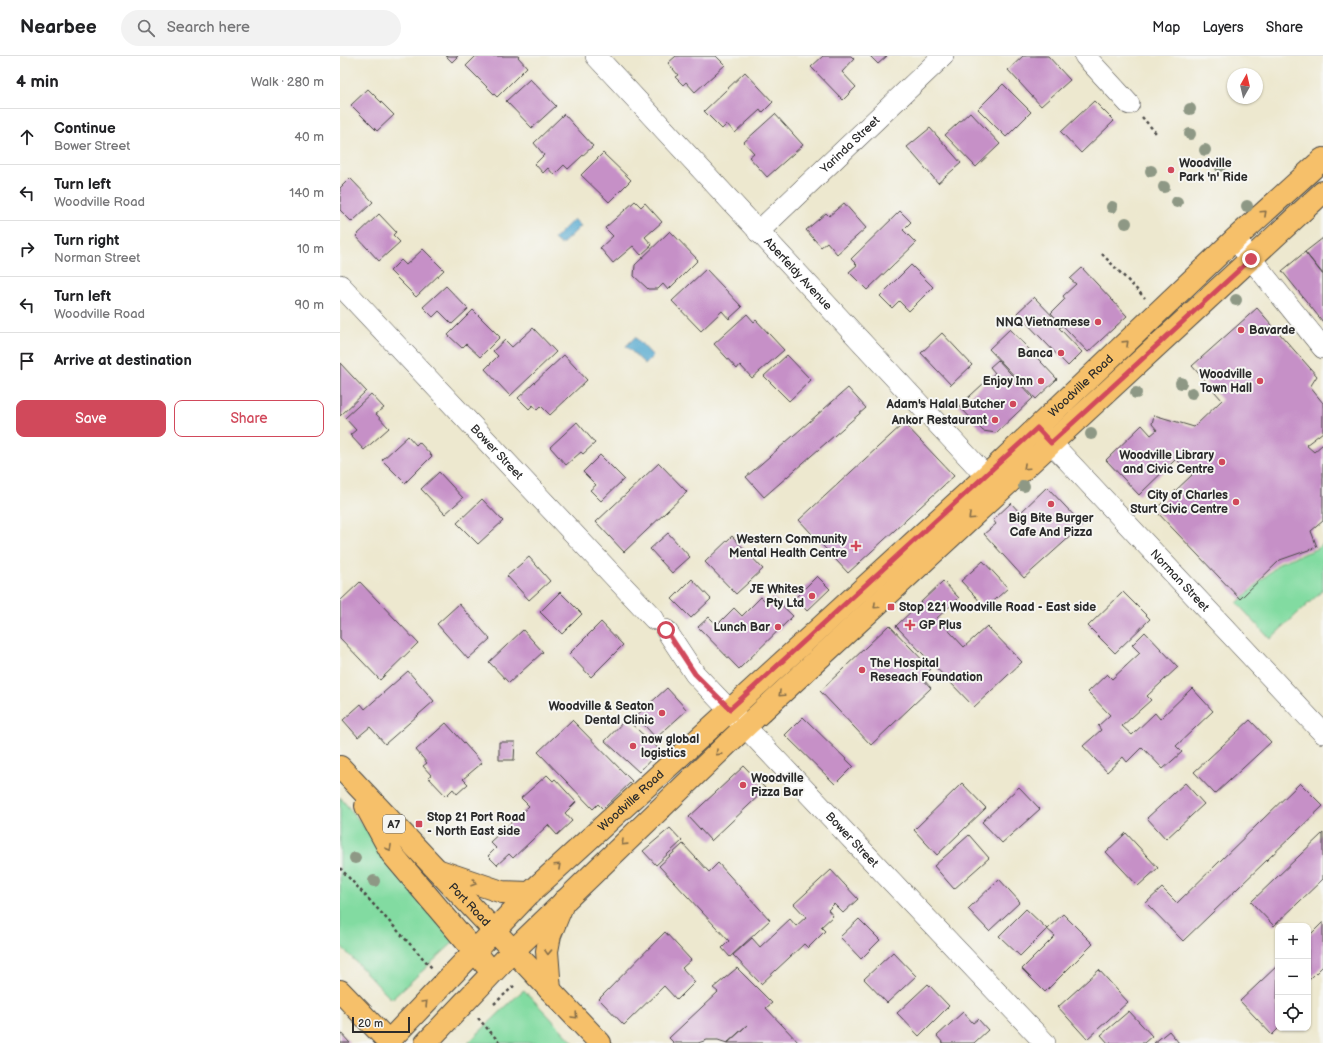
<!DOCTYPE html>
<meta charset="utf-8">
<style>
:root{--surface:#fff;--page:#f2f2f2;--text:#202124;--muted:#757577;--line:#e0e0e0;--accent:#d1495b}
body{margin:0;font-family:"Balsamiq Sans",sans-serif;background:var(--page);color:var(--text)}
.controls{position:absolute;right:12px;bottom:12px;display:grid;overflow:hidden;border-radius:8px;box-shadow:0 1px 3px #0004}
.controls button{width:36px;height:36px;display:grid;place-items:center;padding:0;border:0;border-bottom:1px solid var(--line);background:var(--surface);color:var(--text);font:20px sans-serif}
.compass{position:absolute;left:887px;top:12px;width:36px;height:36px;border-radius:50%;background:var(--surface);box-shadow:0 1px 3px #0004;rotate:8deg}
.scale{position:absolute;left:12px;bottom:10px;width:58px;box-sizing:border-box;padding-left:4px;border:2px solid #2b2b2b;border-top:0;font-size:11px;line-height:14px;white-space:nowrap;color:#2b2b2b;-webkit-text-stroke:3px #f6f6f2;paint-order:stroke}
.stop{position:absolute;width:12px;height:12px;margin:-9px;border:3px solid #d1495b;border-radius:50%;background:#fff}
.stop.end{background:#d1495b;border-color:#fff;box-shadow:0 1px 4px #0008}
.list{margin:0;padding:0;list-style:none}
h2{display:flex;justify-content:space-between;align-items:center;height:52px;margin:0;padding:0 16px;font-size:17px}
h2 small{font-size:13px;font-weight:400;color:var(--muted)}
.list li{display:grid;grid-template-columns:26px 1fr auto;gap:12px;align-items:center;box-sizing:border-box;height:56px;padding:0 16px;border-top:1px solid var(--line)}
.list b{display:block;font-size:15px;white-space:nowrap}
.list p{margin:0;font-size:13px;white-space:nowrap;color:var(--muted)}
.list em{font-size:13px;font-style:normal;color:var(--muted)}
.actions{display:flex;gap:8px;padding:12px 16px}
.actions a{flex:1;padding:9px 0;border:1px solid var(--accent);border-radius:8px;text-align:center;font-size:14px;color:var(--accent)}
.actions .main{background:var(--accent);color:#fff}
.icon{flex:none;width:22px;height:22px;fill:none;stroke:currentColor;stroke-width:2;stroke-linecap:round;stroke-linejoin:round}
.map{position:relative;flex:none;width:983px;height:987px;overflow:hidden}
header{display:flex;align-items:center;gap:24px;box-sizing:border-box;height:56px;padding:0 20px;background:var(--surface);border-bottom:1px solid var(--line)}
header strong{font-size:19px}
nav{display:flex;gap:22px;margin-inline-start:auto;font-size:14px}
.search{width:280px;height:36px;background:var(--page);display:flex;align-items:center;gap:10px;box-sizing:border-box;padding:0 14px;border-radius:22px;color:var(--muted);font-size:15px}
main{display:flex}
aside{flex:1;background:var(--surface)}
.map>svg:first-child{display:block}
</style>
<header>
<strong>Nearbee</strong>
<div class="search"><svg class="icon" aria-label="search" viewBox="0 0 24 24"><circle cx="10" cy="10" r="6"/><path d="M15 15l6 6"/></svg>Search here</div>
<nav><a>Map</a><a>Layers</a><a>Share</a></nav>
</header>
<main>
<aside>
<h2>4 min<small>Walk · 280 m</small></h2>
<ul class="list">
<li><svg class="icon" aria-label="ahead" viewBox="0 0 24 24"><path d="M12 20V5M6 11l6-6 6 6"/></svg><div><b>Continue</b><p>Bower Street</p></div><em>40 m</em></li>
<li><svg class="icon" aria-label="left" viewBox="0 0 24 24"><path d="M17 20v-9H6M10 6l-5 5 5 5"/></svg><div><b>Turn left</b><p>Woodville Road</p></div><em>140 m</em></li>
<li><svg class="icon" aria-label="right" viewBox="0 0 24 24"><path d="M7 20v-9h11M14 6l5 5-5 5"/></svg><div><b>Turn right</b><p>Norman Street</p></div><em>10 m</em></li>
<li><svg class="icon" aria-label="left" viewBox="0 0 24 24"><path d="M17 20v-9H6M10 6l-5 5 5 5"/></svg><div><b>Turn left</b><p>Woodville Road</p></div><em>90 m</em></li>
<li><svg class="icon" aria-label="arrive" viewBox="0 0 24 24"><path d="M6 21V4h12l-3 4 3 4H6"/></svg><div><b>Arrive at destination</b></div></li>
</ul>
<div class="actions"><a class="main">Save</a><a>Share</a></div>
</aside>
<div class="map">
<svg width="983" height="987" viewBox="0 0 983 987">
<rect width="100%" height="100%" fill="#f6f6f2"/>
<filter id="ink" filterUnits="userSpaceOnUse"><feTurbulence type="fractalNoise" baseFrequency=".025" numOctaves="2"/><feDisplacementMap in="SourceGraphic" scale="8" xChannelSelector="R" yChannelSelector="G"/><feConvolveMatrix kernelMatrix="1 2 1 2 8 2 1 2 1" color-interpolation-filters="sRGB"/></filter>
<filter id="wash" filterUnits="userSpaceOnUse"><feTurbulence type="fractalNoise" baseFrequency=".012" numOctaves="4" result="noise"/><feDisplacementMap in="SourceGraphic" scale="16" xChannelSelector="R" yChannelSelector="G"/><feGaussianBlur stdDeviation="0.9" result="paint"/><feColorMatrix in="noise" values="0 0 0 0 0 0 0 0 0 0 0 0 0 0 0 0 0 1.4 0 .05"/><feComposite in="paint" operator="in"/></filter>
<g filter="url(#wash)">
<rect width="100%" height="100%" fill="#ede8cf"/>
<g fill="#82dba1" stroke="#568366">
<path d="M983,487V534L930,583L897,547L941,506L977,493Z"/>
<path d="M0,741L116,884L53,942L49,941L0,889Z"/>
<path d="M184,934L234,987H128L180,937Z"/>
</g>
<g fill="#53a8cf" stroke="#3f6a7d">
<path d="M234,163L241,170L221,189L214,183Z"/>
<path d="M295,281L313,300L305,308L286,290Z"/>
</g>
<g id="blocks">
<g fill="#c690c7">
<path d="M106,0H118L112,6Z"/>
<path d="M136,0H179L178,1L187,11L157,41L126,10Z"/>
<path d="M336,0H376L385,9L355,36L346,26L343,29L335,21L338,19L328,7Z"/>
<path d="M483,0H511L514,3L502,16L516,31L503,44L471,11Z"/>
<path d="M530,0H547L538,8Z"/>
<path d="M683,0H708L730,24L701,50L668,14Z"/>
<path d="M405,16L433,46L422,57L420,54L395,77L387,68L382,73L364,55Z"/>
<path d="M190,23L216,50L192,72L166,45Z"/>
<path d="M663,28L691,56L666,81L638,53Z"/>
<path d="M28,33L54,59L37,75L11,49Z"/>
<path d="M754,45L774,65L741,97L721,76Z"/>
<path d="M630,56L660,88L636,111L605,79Z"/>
<path d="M224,58L253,90L228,113L224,109L214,119L208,112L203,117L195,108L204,99L194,87Z"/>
<path d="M435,58L463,89L427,121L409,101L414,97L404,86Z"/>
<path d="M590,72L621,107L598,127L567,91Z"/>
<path d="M263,97L291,124L269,146L241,119Z"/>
<path d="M10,122L33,146L12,166L0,154V132Z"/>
<path d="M295,145L301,151L305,147L322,166L305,181L312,189L301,199L293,190L273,207L260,192L273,180L265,172Z"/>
<path d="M504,147L526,172L497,198L487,186L481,191L466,174L486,157L489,160Z"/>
<path d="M560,155L571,166L563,174L576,187L527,234L509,216L517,209L511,203Z"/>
<path d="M39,158L56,176L53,179L60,186L39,205L16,180Z"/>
<path d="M330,175L358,204L328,234L323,228L318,233H308L294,220L295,209Z"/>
<path d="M983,182V218L965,196Z"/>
<path d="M83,193L104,214L76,241L50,215L61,204L66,209Z"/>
<path d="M965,196L983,219V266L942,215Z"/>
<path d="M571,209L593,231L569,255L559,245L552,252L540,240Z"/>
<path d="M742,212L787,260L748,296L711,257L725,243L723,240L736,228L730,223Z"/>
<path d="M366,213L402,251L389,263L382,255L361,275L332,245Z"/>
<path d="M106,230L128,253L112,268L99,255L93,261L83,251Z"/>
<path d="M694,241L722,270L719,272L742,296L728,310L677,257Z"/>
<path d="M917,252L977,320L970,331L983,347V376L966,389L974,396L983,388V465L971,475L977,491L940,504L900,543L815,454L852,419L836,403L799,439L766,404L802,369L811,379L817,374L812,368L814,359L854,371L882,344L852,310Z"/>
<path d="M133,254L160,281L140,301L126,288L122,292L108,279Z"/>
<path d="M407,258L414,266L416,264L444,294L412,322L400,309L397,313L374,288Z"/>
<path d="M193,272L216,296L170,340L145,313L158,300L153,295L165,284L172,291Z"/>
<path d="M670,273L717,323L696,343L649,293Z"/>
<path d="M602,277L632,309L611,329L581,297Z"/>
<path d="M224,299L247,324L210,359L201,350L197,354L193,349L189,353L178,342Z"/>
<path d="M447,299L471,324L449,345L424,320Z"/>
<path d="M658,304L693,342L656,377L643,375L619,350L655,317L650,311Z"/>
<path d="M0,307L26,335L0,360Z"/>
<path d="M508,332L526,352L424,441L406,421Z"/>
<path d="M31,338L44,352L36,358L49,372L24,394L10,379L16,374L5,362Z"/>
<path d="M237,366L255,387L243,398L241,396L226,409L210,391Z"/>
<path d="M564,367L614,420L508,517L459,464Z"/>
<path d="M68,380L76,389L79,386L92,400L65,427L42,404Z"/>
<path d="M260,399L284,423L261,445L250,434L256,429L243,416Z"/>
<path d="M319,407L347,436L284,496L256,466Z"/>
<path d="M99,416L123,442L105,458L81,433Z"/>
<path d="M707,431L743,469L684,522L644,478L656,468L653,464L671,447L680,457Z"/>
<path d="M142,443L163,465L138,488L117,467Z"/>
<path d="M328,477L350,501L332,517L310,493Z"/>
<path d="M392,480L423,513L396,538L365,506Z"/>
<path d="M189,501L210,525L189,544L167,520Z"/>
<path d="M643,505L668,532L646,552L621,525Z"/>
<path d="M477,520L490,533L467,555L455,542Z"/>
<path d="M352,523L371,543L351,562L332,543Z"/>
<path d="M603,525L619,542L597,562L624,591L647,570L682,606L634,651L556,570Z"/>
<path d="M20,526L78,587L40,624L0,582V545Z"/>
<path d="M220,536L242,558L222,578L200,556Z"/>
<path d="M783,536L810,563L775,597L748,570Z"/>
<path d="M421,541L427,547L433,541L453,560L399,613L358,571L369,561L377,569L394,552L402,560Z"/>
<path d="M119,548L150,583L128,603L97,568Z"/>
<path d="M261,566L283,589L251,621L229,598Z"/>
<path d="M549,569L591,613L582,622L591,632L531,689L480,635Z"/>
<path d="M183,574L203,596L169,627L149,606Z"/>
<path d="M805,576L838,611L807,640L811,644L782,670L792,679L815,657L820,663L852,632L873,655L836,690L842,696L823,713L802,691L787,706L783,701L767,716L743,690L761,674L758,670L770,659L748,636L767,618L772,623L800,597L792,589Z"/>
<path d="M68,615L94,645L45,688L30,671L18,681L3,664L21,648L25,653Z"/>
<path d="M327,632L347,654L316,682L296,660Z"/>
<path d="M463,661L513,710L495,728L445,679Z"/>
<path d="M286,663L320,694L299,716L265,685Z"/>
<path d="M232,664L292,725L263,753L258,748L253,753L198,696Z"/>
<path d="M910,664L931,686L875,738L854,716Z"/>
<path d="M106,667L142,707L123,723L128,728L117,738L113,733L106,740L88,721L91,719L83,710L87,707L76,694Z"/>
<path d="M159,686H175L174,704H159Z"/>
<path d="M404,710L426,733L371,785L349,761Z"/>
<path d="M207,719L213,725L215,723L236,746L225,757L232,765L217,779L208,769L173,802L169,798L157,809L148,800L156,792L150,786L189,750L181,742Z"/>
<path d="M622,727L646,752L597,799L574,774Z"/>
<path d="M845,727L864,748L826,783L807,762Z"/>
<path d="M960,727L983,750L843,885L806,847L822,832L837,847Z"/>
<path d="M679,731L700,753L662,787L642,766Z"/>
<path d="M330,772L342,785L316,809L303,795Z"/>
<path d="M786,777L818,812L798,830L766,796Z"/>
<path d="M983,777V823L934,870L911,846Z"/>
<path d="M629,779L649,802L614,833L594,810Z"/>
<path d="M343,788L369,816L378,807L430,864L390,901L382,892L389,885L319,810Z"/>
<path d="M491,814L518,843L503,857L494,848L488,854L493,860L481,871L485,875L468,892L464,888L421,928L393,899L412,882L420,891L450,863L456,870L466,861L454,848Z"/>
<path d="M659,823L680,846L649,875L628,853Z"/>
<path d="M686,853L707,873L680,900L659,880Z"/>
<path d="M723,858L753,888L705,936L682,913L715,880L707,873Z"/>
<path d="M519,863L540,884L521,903L500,881Z"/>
<path d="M983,866V910L968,925V881Z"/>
<path d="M325,876L351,904L342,912L355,926L337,944L324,930L284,969L259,943Z"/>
<path d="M553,896L576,920L547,947L524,923Z"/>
<path d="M938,909L937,954L939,972L932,979L900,945Z"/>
<path d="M397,912L432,947L426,952L459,987H388L407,969L387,987L378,984H367L358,987H334L329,982L378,936L373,932Z"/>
<path d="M759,914L788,946L747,983L718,951Z"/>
<path d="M588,928L609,950L579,980L557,957Z"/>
<path d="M789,955L812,980L804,987H768L761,979Z"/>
<path d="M623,956L633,967L638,963L648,974L634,987H603L597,980Z"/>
<path d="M829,975L839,987H814Z"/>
<path d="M0,976L10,987H0Z"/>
</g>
</g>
</g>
<g filter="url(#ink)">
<use href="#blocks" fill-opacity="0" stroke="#484744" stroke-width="1"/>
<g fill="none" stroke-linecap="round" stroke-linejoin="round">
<g stroke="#484744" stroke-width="22">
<g id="minor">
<path id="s1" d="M256,0L658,433"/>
<path d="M745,0L789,48"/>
<path id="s2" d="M418,176L603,0"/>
<path d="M895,183L983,292"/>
<path id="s3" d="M0,229L314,563"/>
<path id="s4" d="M699,374L983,677"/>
<path id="s5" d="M326,574L355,618L705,987"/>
</g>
</g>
<g stroke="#484744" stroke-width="24">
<g id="major">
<path d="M97,814L162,836L190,837"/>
<path id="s6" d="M47,987L190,837L646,420L895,183L983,103"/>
<path d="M86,987L173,895L406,670L983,136"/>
</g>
</g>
<g stroke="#484744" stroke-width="24">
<g id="highway">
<path id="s7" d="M0,711L260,987"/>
<path d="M26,750L52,798L152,916"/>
<path d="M210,934L207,895L210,879L224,845"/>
<path d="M0,935L50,987"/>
</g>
</g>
<g stroke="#484744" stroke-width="2.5" stroke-dasharray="3 3" stroke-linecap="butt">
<path d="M802,61L816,77"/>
<path d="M762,198L805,242"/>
<path d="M0,812L92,912"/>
<path d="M154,948L176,928"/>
<path d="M138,962L160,987"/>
</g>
<use href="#minor" stroke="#fff" stroke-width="21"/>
<use href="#major" stroke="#f6c06b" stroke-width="22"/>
<use href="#highway" stroke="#f6c06b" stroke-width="22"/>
</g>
<g fill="#8e9885">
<circle cx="850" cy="53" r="6"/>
<circle cx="850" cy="78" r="6"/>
<circle cx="865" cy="94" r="6"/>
<circle cx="880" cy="110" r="6"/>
<circle cx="811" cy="115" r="6"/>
<circle cx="824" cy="131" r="6"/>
<circle cx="837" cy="146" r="6"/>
<circle cx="907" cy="150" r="6"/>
<circle cx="772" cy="151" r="6"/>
<circle cx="786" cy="167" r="6"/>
<circle cx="896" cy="244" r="6"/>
<circle cx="841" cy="327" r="6"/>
<circle cx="796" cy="337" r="6"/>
<circle cx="852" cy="337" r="6"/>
<circle cx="751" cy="378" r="6"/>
<circle cx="684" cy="430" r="6"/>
<circle cx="15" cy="802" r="6"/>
<circle cx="34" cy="825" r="6"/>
</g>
<defs><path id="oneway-chevron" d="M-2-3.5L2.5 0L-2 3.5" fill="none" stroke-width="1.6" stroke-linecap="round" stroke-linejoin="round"/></defs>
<g stroke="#866e48">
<use href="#oneway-chevron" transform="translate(924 157) rotate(-43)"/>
<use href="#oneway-chevron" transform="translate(786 287) rotate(-44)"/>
<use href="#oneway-chevron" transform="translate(686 411) rotate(137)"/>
<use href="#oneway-chevron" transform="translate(631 461) rotate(137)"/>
<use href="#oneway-chevron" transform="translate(536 550) rotate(137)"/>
<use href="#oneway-chevron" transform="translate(441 638) rotate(137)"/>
<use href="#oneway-chevron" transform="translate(378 697) rotate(136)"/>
<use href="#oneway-chevron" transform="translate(284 787) rotate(136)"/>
<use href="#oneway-chevron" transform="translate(49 792) rotate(61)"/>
<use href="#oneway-chevron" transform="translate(218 810) rotate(-43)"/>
<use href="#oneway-chevron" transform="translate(134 827) rotate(19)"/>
<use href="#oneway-chevron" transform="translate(208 896) rotate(92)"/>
<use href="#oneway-chevron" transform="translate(85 947) rotate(-46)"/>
<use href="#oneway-chevron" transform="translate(235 960) rotate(47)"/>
</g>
</g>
<g fill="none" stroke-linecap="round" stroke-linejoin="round" filter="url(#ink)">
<path stroke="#d1495b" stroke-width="5" d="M326,574L355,618L390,653L697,372L711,387L911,203"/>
</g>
<g fill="#d1495b" stroke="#f6f6f2" stroke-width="1.5">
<circle cx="831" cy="114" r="4"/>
<circle cx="758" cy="266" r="4"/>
<circle cx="901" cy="274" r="4"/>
<circle cx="721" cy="297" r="4"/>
<circle cx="701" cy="325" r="4"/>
<circle cx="920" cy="325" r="4"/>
<circle cx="673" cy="348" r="4"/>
<circle cx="655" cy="364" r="4"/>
<circle cx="882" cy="406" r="4"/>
<circle cx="896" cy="446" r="4"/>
<circle cx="711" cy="448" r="4"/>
<path d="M514 484h4v4h4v4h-4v4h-4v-4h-4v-4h4z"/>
<circle cx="472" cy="540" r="4"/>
<rect x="547" y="547" width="8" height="8" rx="2"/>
<path d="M568 563h4v4h4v4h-4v4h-4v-4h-4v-4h4z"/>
<circle cx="438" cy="571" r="4"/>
<circle cx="522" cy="614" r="4"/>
<circle cx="322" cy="657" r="4"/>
<circle cx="293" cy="690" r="4"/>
<circle cx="403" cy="729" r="4"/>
<rect x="75" y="764" width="8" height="8" rx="2"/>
</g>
<g text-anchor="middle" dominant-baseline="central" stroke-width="4" stroke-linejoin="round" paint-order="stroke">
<rect fill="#f6f6f2" stroke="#686867" stroke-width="1" x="43" y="759" width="22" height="18" rx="3"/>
<g font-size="11" font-weight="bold" fill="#2b2b2b">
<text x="54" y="768">A7</text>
</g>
<g font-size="12" fill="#2b2b2b" stroke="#f6f6f2">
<text stroke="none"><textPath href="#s2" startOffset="127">Yarinda Street</textPath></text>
<text stroke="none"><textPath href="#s1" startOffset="297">Aberfeldy Avenue</textPath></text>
<text stroke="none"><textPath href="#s6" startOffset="956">Woodville Road</textPath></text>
<text stroke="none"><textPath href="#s3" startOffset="229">Bower Street</textPath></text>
<text stroke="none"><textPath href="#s4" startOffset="206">Norman Street</textPath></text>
<text stroke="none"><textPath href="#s6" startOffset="344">Woodville Road</textPath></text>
<text stroke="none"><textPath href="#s5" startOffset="281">Bower Street</textPath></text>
<text stroke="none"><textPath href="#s7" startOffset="189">Port Road</textPath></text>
</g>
<g font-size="12" font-weight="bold" fill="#2b2b2b" stroke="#f6f6f2" text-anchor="end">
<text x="839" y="107" text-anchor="start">Woodville<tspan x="839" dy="14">Park 'n' Ride</tspan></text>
<text x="750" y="266">NNQ Vietnamese</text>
<text x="909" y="274" text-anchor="start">Bavarde</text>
<text x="713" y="297">Banca</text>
<text x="912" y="318">Woodville<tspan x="912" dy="14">Town Hall</tspan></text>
<text x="693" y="325">Enjoy Inn</text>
<text x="665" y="348">Adam's Halal Butcher</text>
<text x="647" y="364">Ankor Restaurant</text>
<text x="874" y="399">Woodville Library<tspan x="874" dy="14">and Civic Centre</tspan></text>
<text x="888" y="439">City of Charles<tspan x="888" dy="14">Sturt Civic Centre</tspan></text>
<text x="711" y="462" text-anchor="middle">Big Bite Burger<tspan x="711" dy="14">Cafe And Pizza</tspan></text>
<text x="507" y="483">Western Community<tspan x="507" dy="14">Mental Health Centre</tspan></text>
<text x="464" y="533">JE Whites<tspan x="464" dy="14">Pty Ltd</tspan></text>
<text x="559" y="551" text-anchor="start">Stop 221 Woodville Road - East side</text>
<text x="579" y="569" text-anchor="start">GP Plus</text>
<text x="430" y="571">Lunch Bar</text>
<text x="530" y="607" text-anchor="start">The Hospital<tspan x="530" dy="14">Reseach Foundation</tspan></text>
<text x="314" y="650">Woodville &amp; Seaton<tspan x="314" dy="14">Dental Clinic</tspan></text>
<text x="301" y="683" text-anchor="start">now global<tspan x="301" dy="14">logistics</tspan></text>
<text x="411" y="722" text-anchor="start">Woodville<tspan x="411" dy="14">Pizza Bar</tspan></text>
<text x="87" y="761" text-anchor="start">Stop 21 Port Road<tspan x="87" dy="14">- North East side</tspan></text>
</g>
</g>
</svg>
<div class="controls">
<button>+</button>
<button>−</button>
<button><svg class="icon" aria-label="locate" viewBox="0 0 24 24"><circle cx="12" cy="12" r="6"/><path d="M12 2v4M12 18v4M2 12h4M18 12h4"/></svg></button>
</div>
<svg class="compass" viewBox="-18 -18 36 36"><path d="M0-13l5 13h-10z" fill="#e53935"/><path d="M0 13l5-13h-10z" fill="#757577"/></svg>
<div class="scale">20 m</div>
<div class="stop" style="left:326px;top:574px"></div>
<div class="stop end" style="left:911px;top:203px"></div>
</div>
</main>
